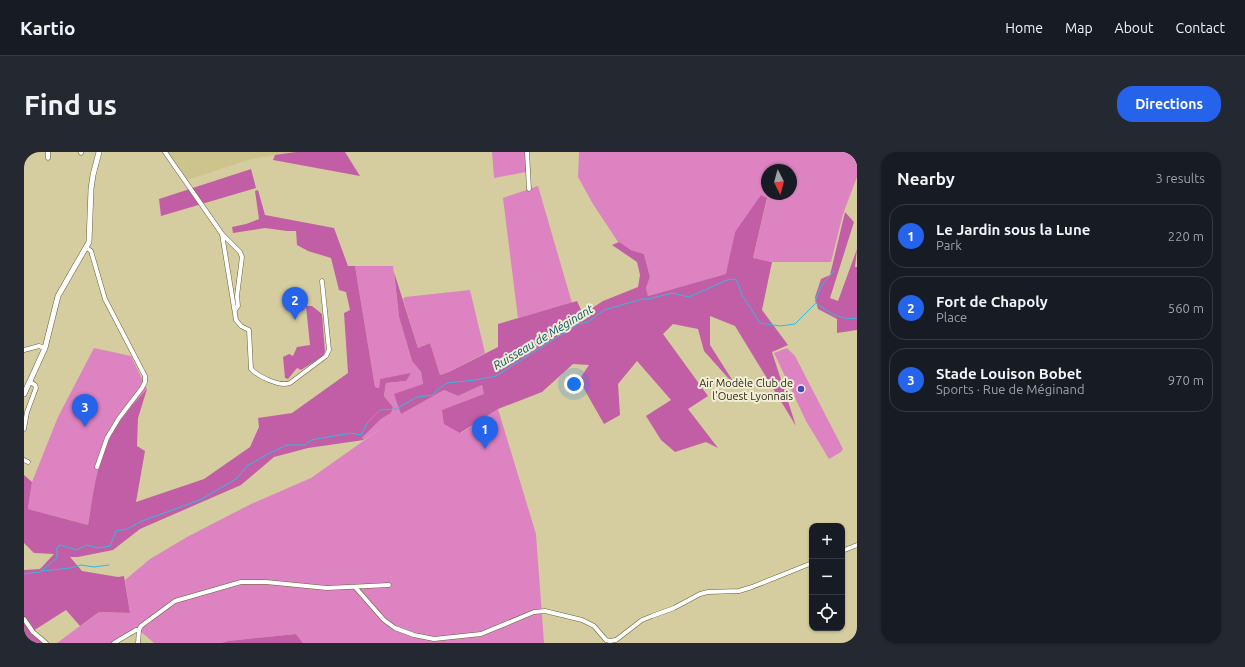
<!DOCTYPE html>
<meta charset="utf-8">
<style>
:root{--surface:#171b24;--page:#242831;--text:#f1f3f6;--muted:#9ea1a6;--line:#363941;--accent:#2563eb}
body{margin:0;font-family:Ubuntu,sans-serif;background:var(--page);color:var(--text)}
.controls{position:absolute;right:12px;bottom:12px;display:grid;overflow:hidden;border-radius:8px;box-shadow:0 1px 3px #0004}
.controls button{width:36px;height:36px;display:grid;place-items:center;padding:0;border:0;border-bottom:1px solid var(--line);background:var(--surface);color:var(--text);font:20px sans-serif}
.compass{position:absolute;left:737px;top:12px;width:36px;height:36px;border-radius:50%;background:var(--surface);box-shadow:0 1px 3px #0004;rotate:174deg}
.you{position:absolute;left:550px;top:232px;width:14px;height:14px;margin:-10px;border:3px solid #fff;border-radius:50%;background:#1a73e8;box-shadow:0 0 0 6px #1a73e833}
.badge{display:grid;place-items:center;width:26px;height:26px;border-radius:50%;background:var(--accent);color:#fff;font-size:13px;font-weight:700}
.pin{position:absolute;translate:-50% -33px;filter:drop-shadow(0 1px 2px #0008)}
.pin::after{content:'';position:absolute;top:21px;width:14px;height:12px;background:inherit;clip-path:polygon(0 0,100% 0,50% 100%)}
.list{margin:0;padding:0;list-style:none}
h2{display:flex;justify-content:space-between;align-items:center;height:52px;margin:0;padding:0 16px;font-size:17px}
h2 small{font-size:13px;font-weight:400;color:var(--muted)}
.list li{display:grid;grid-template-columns:26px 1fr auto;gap:12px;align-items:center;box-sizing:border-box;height:64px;margin:0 8px 8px;padding:0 8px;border:1px solid var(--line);border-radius:16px}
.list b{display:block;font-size:15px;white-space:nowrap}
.list p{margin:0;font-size:13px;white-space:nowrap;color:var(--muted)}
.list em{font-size:13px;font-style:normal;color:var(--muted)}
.icon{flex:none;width:22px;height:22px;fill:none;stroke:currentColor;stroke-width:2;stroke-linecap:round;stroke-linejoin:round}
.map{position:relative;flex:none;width:833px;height:491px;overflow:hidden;border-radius:16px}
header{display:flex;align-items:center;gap:24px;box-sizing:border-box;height:56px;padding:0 20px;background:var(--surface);border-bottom:1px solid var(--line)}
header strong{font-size:19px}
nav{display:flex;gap:22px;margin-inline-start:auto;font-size:14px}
.intro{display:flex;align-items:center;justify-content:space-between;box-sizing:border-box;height:96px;padding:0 24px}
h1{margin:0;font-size:28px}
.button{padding:10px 18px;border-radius:16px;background:var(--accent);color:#fff;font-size:14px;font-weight:700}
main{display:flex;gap:24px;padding:0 24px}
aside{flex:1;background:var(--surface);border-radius:16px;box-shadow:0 1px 3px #0004}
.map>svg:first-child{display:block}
</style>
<header>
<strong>Kartio</strong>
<nav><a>Home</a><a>Map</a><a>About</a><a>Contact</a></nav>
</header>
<div class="intro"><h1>Find us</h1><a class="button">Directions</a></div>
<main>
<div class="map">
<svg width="833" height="491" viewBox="0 0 833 491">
<rect width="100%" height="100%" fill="#d5cd9f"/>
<path fill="#ccc38d" d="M142,0H272L227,7L160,29Z"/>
<g fill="#dd83c2" fill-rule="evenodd">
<path d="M468,0H503L504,22L502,20L470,26Z"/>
<path d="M555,0H833V25L819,62L807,110H748L729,106L743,47L711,80L703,122L624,144L622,136L626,125L620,102L607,98L594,90L569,52L554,25ZM743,18H767V42H743Z"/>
<path d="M514,34L548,151L494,166L479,46Z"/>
<path d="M331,114H369L375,165L388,209L397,220L399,232L376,262L420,238L434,244L458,233L461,242L419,258L437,281L474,257L512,382L520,491H279L272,482L204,489L197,491H130L115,478L90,491H33L75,460L106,461L101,428L126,407L163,385L227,352L287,326L362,273L340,288L338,286L357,267L367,261L369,255L360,244L362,231L382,229L356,227L355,236L351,235Z"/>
<path d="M446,138L461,201L425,220L416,223L406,191L394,196L379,147L381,145Z"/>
<path d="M70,196L107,204L123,237C109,252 95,268 86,286C73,313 69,344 64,373L4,357L8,330L34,265Z"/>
<path d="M763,196L771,204L819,297L817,300L805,307L782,269L750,201Z"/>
</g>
<g fill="#c25ea5">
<path d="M272,0H321L336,24L249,8L251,3Z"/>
<path d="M227,17L232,36L137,64L135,47Z"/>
<path d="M234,38L241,63L310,76L324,114H331L351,235L355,236L356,227L387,221L382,229L362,231L360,244L369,255L367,261L357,267L338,286L340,288L284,296L250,305L217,333L116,377L89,398L54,405H46L58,419L94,425L100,424L106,461L75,460L56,474L42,458L9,479L22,491H0V418L16,417L30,402L10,401L0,391V323L8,330L4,357L64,373C69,344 72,313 86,286C95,268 109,252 123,237L114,266L113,294L121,299L112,350L180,327L226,295L235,275L234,266L268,261L324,221L320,161L326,158L322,140L315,138L307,106L284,99L273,93L272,79H263L241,76L209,81L208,75L222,72L235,67L231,39Z"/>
<path d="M737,43L743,46L729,106L748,110L738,158L764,193L748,200L772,274L711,174L686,164V193L714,237L680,199L674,177L649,172L639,182L684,244L664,257L694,296L682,290L651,300L637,288L622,264L647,248L613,209L594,232L596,263L580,272L555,228L565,213L549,212L518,240L474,257L436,281L420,272L418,258L460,242L458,233L434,244L420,238L377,262L370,242L399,232L397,220L388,209L375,165L370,120L394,196L406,191L416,223L425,220L474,195V172L553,149L559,162L579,149L614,135L616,123L613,110L588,93L595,90L607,98L620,102L626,125L622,136L624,144L702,122L711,80Z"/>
<path d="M821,60L830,70L806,146L814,149L833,97L831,115H833V178L813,181V167L794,157L791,145L797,127L806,123Z"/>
<path d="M282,154H288L298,162L301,200L299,204L277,218L273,216L264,227L261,226L259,205L265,202L269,204L273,195L286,193Z"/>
<path d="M272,482L279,491H197L204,489Z"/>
</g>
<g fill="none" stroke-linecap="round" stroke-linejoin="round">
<g stroke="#2fbcdf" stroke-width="1">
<path d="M791,150L797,134L810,119"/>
<path d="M17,419L46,416L57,413L70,415L85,413"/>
<path d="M0,422L16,420L33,406V396L36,393L53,398L62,393L74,396L86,394L92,379L103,377L118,369L176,348L212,327L223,314L244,302L263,293H281L287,288L327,281L337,283L344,270L356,258L372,257L393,245L409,243L414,237L423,231L451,228L472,224L554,172L564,170L580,158L618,147H625L648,141L665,145L703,128L712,127L718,143L736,171L756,174L771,172L792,151C804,160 817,169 833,166"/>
</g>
<g stroke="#696136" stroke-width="5">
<g id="minor">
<path d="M24,0V6"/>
<path d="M57,0V1"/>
<path d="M141,0L198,82L216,100L218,105L213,144L214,154L211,158"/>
<path d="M503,0L505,37"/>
<path d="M198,82L212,168L217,174L225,178L227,217C235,225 256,235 266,231L302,204L305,198L298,129"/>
<path d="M63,96L67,99L81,147L121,224V230L118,236L95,266L83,286L73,315"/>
<path d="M0,198L15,194L21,196"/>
<path d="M0,277L3,260L12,236L11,233L6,230"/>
<path d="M0,308L4,310"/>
<path d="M818,399L833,393"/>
<path d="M331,435L360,468L371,476L390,483L410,487L457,482L510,460L521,459L558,468L570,474L582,488L586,489L592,488L618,468L628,464L650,456L676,442L684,440L715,439L728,435L788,411"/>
<path d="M0,467L9,480L22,491"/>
<path d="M90,491L112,478H115"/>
<path d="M114,491L115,478L117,474L151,449L217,430H242L303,436L365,433"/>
</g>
</g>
<g stroke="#696136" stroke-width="6">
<path id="tertiary" d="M0,242L21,196L34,144L65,90L67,37L69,23L75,0"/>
</g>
<use href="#minor" stroke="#fff" stroke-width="4"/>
<use href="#tertiary" stroke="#fff" stroke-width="5"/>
</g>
<circle fill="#4c45bb" stroke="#f1edd6" stroke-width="1.5" cx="777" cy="237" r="4"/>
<g text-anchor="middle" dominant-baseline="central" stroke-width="4" stroke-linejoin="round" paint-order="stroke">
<g font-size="11" fill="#2c2917" stroke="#f1edd6" text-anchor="end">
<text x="769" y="231">Air Modèle Club de<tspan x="769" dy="13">l'Ouest Lyonnais</tspan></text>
</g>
<g font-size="12" font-style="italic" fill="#095769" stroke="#f1edd6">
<text transform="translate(519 185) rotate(-31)">Ruisseau de Méginant</text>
</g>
</g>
</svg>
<div class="controls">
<button>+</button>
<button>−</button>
<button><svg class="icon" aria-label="locate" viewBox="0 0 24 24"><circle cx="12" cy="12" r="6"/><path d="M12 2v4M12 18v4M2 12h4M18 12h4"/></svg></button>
</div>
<svg class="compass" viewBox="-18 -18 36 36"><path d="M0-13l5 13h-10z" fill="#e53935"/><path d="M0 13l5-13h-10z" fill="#9ea1a6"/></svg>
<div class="you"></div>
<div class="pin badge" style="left:461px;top:297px">1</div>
<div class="pin badge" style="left:271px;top:168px">2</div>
<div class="pin badge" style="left:61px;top:275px">3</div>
</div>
<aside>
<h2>Nearby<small>3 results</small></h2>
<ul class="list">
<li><span class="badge">1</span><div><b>Le Jardin sous la Lune</b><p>Park</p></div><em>220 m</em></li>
<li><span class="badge">2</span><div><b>Fort de Chapoly</b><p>Place</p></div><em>560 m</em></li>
<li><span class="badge">3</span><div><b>Stade Louison Bobet</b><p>Sports · Rue de Méginand</p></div><em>970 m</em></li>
</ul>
</aside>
</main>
